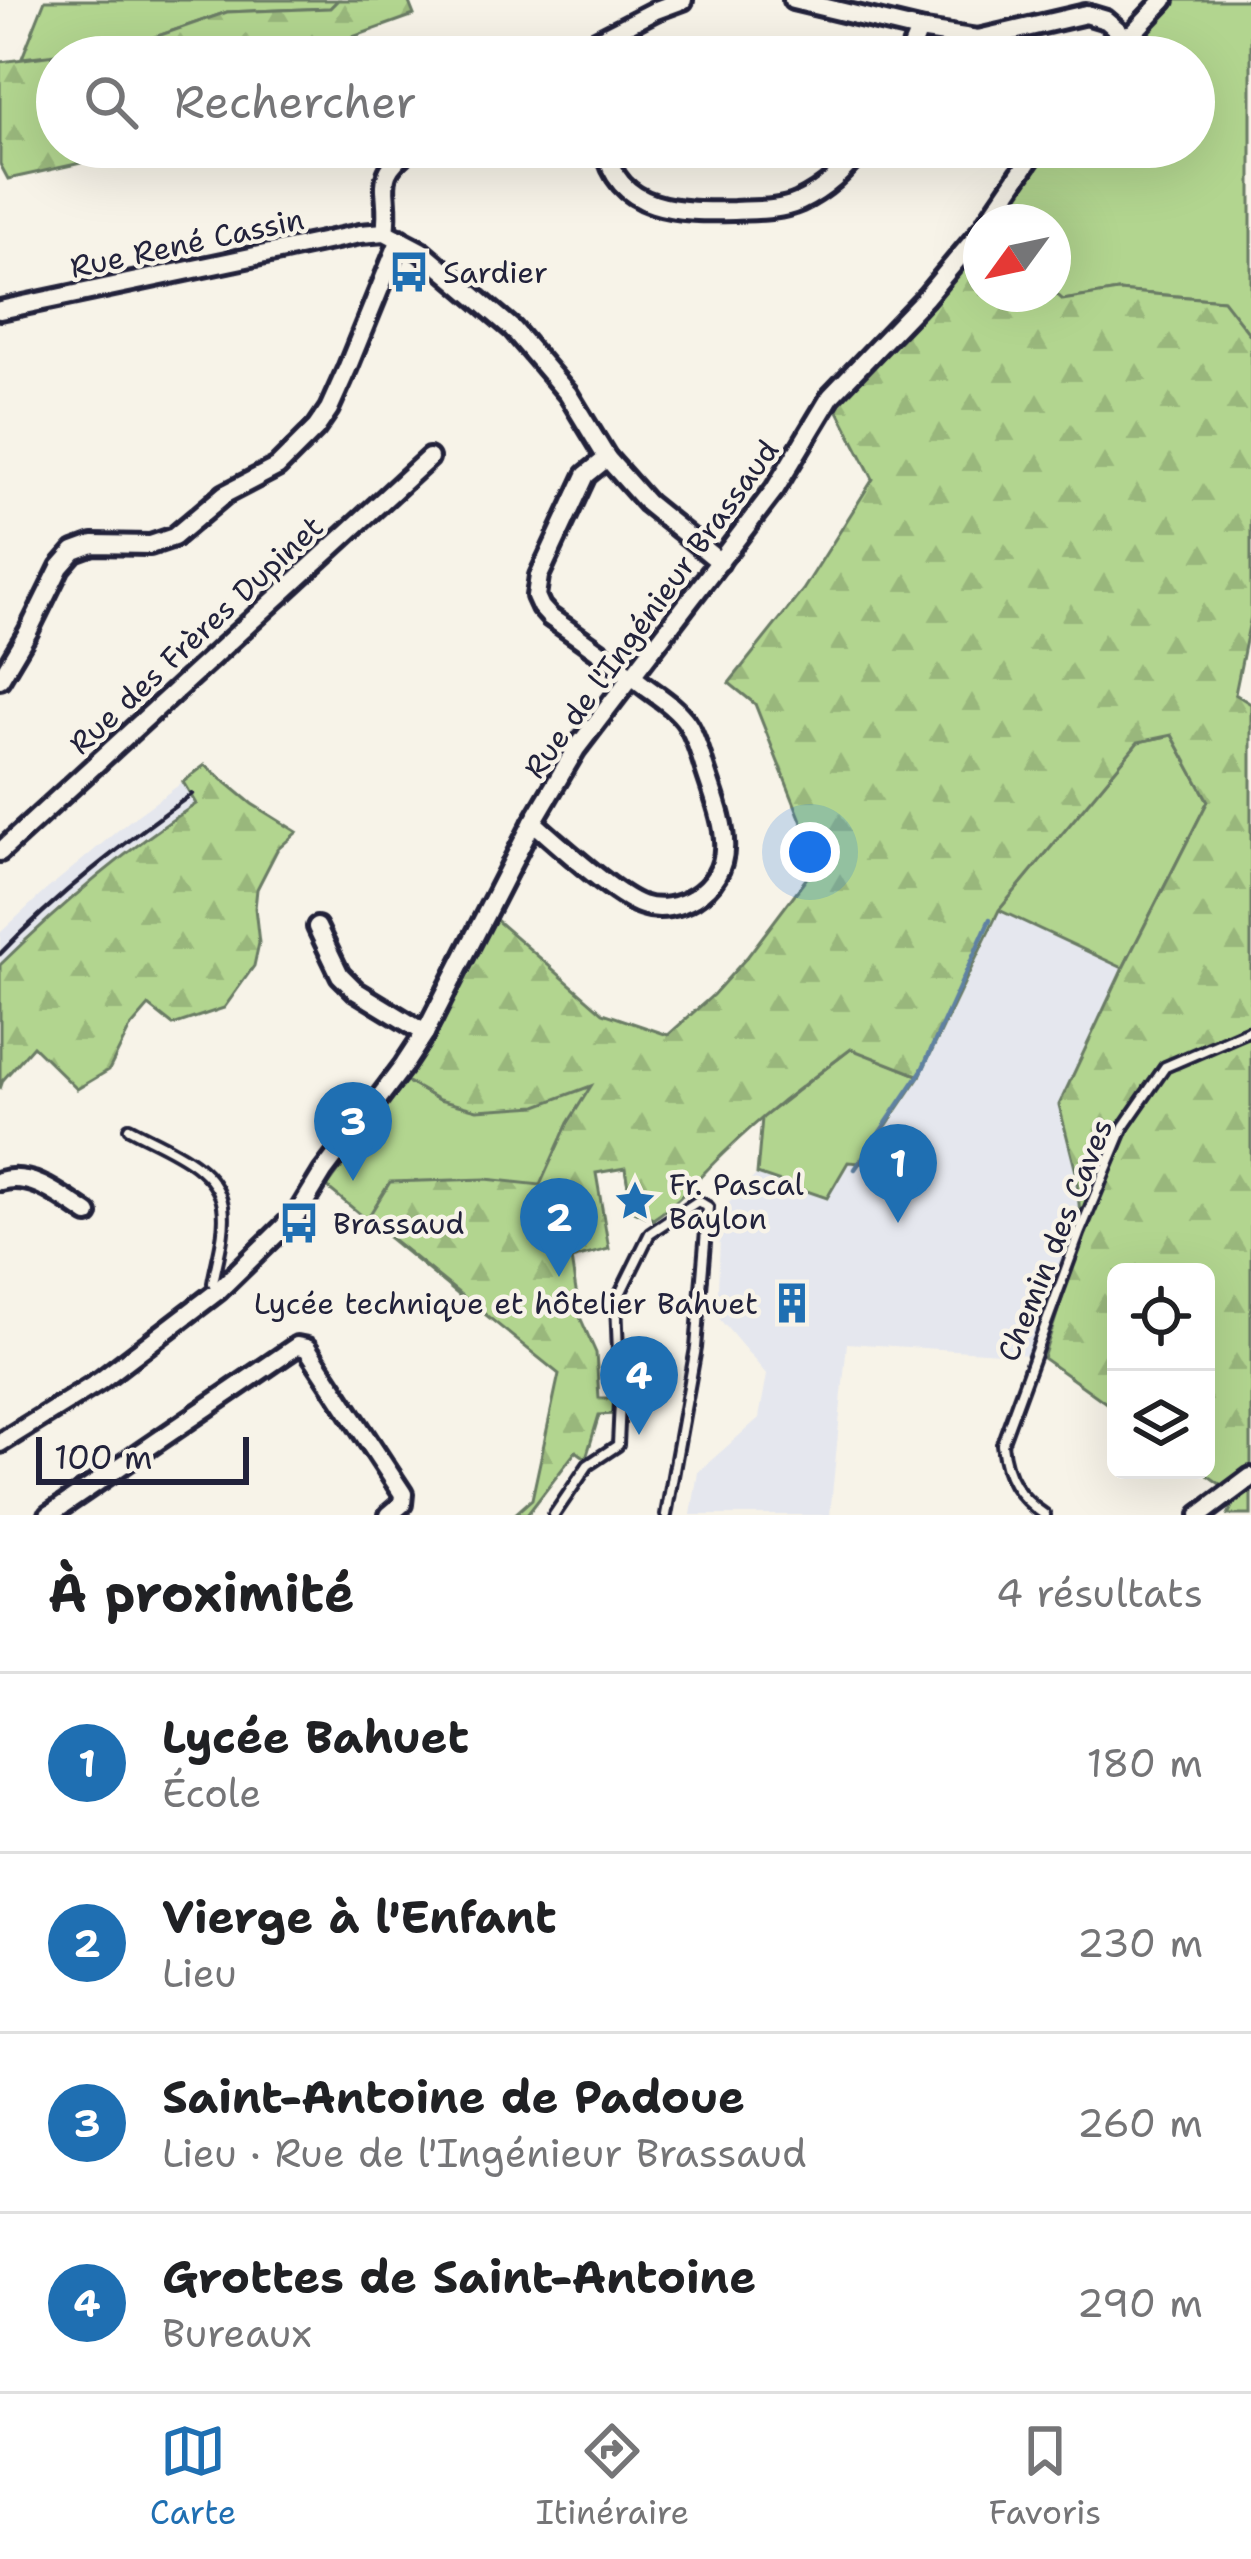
<!DOCTYPE html>
<html lang="fr">
<meta charset="utf-8">
<style>
:root{--surface:#fff;--page:#f6f6f6;--text:#202124;--muted:#757577;--line:#e0e0e0;--accent:#1f6fb2}
body{margin:0;font-family:"Shantell Sans",sans-serif;background:var(--page);color:var(--text)}
.controls{position:absolute;right:36px;bottom:36px;display:grid;overflow:hidden;border-radius:18px;box-shadow:0 12px 48px #0002}
.controls button{width:108px;height:108px;display:grid;place-items:center;padding:0;border:0;border-bottom:3px solid var(--line);background:var(--surface);color:var(--text);font:60px sans-serif}
.compass{position:absolute;left:963px;top:204px;width:108px;height:108px;border-radius:50%;background:var(--surface);box-shadow:0 12px 48px #0002;rotate:237deg}
.scale{position:absolute;left:36px;bottom:30px;width:213px;box-sizing:border-box;padding-left:12px;border:6px solid #22223b;border-top:0;font-size:33px;line-height:42px;white-space:nowrap;color:#22223b;-webkit-text-stroke:9px #f7f3e8;paint-order:stroke}
.you{position:absolute;left:810px;top:852px;width:42px;height:42px;margin:-30px;border:9px solid #fff;border-radius:50%;background:#1a73e8;box-shadow:0 0 0 18px #1a73e833}
.badge{display:grid;place-items:center;width:78px;height:78px;border-radius:50%;background:var(--accent);color:#fff;font-size:39px;font-weight:700}
.pin{position:absolute;translate:-50% -99px;filter:drop-shadow(0 3px 6px #0008)}
.pin::after{content:'';position:absolute;top:63px;width:42px;height:36px;background:inherit;clip-path:polygon(0 0,100% 0,50% 100%)}
.list{margin:0;padding:0;list-style:none}
h2{display:flex;justify-content:space-between;align-items:center;height:156px;margin:0;padding:0 48px;font-size:51px}
h2 small{font-size:39px;font-weight:400;color:var(--muted)}
.list li{display:grid;grid-template-columns:78px 1fr auto;gap:36px;align-items:center;box-sizing:border-box;height:180px;padding:0 48px;border-top:3px solid var(--line)}
.list b{display:block;font-size:45px;white-space:nowrap}
.list p{margin:0;font-size:39px;white-space:nowrap;color:var(--muted)}
.list em{font-size:39px;font-style:normal;color:var(--muted)}
.icon{flex:none;width:66px;height:66px;fill:none;stroke:currentColor;stroke-width:2;stroke-linecap:round;stroke-linejoin:round}
.map{position:relative;flex:none;width:1251px;height:1515px;overflow:hidden}
.search{position:absolute;background:var(--surface);box-shadow:0 12px 48px #0002;left:36px;right:36px;top:36px;height:132px;display:flex;align-items:center;gap:30px;box-sizing:border-box;padding:0 42px;border-radius:66px;color:var(--muted);font-size:45px}
.sheet{height:876px;background:var(--surface)}
nav{display:flex;justify-content:space-around;align-items:center;box-sizing:border-box;height:168px;border-top:3px solid var(--line);background:var(--surface);font-size:33px;color:var(--muted)}
nav a{display:grid;justify-items:center;gap:6px}
nav .on{color:var(--accent)}
.map>svg:first-child{display:block}
</style>
<div class="map">
<svg width="1251" height="1515" viewBox="0 0 1251 1515">
<defs>
<pattern id="forest-firs" width="22" height="20" patternUnits="userSpaceOnUse" patternTransform="scale(3)"><rect width="22" height="20" fill="#b2d58f"/><path d="M5 1l3.5 6h-7zM16 11l3.5 6h-7z" fill="#99b77c"/></pattern>
</defs>
<rect width="100%" height="100%" fill="#f7f3e8"/>
<filter id="ink" filterUnits="userSpaceOnUse"><feTurbulence type="fractalNoise" baseFrequency=".00833" numOctaves="2"/><feDisplacementMap in="SourceGraphic" scale="24" xChannelSelector="R" yChannelSelector="G"/><feConvolveMatrix kernelMatrix="1 2 1 2 8 2 1 2 1" color-interpolation-filters="sRGB"/></filter>
<g filter="url(#ink)">
<g fill="#e5e7ee">
<path d="M183,782L195,804L138,842L61,905L0,965V933L45,891L128,822Z"/>
<path d="M999,910L1123,968L1166,1058L1102,1156L1071,1235L1030,1355L847,1343L830,1515H691L698,1472L759,1418L767,1375L717,1316L721,1211L757,1174L826,1198L848,1161L861,1163L920,1076Z"/>
</g>
<g fill="#b2d58f" stroke="#6a7c65" stroke-width="3">
<path d="M45,0H338L330,8L227,12L132,45L22,58Z"/>
<path d="M1172,0H1251V336L1222,300L1118,291L1063,300L1053,291V222H998L1049,147H1194V57H1120Z"/>
<path d="M1172,735L1208,801L1123,968L999,910L1138,742Z"/>
<path d="M852,1048L920,1076L861,1163L848,1162L827,1198L757,1174L762,1118Z"/>
<path d="M406,1081L439,1100L592,1084L653,1219L632,1210L625,1168L581,1149L461,1297L327,1187Z"/>
</g>
<g fill="url(#forest-firs)" stroke="#6a7c65" stroke-width="3">
<path d="M338,0H408L414,15L297,57H57V147H154L8,179L0,164V62L132,45L227,12L330,8Z"/>
<path d="M981,246V294H1053V291L1063,300L1118,291L1223,300L1251,336V616L1235,694L1251,704V1515H1228L1237,1496L1200,1470H1206V1272H1116V1410L1043,1358L1082,1235L1076,1172L1059,1105L1123,968L1208,801L1172,735L1138,742L999,910L920,1076L851,1049C809,1081 766,1112 728,1149C702,1173 682,1200 653,1219L632,1210L625,1168L596,1173L609,1249L571,1259L580,1317L596,1353L599,1398H614V1414L599,1415L586,1458L576,1451L527,1515H514L532,1499L559,1374L367,1219L390,1182L486,1179L540,1185L568,1123L591,1086L537,1106L477,1110L439,1100L406,1081L442,1025L493,917L603,1013L668,1035L713,995L748,956L806,879L812,848L755,704L729,683L803,590L873,479L836,407L924,316Z"/>
<path d="M205,765L252,804L297,832L277,850L257,889L255,908L259,943L254,966L224,1008L173,1025L149,1006L130,1028L109,1070L77,1089L33,1046L3,1080L0,1089V965C61,905 124,851 196,804L183,782Z"/>
</g>
<g fill="none" stroke-linecap="round" stroke-linejoin="round">
<path stroke="#5f81a2" stroke-width="4.5" d="M855,1169L922,1070L990,919"/>
<g stroke="#22223b" stroke-width="16">
<g id="service">
<path d="M129,1128C162,1146 216,1164 223,1206C227,1230 217,1260 213,1283L218,1291"/>
<path d="M554,1515L588,1465L618,1445L620,1402L616,1302L650,1233L698,1201L708,1207L696,1348L666,1515"/>
<path d="M1045,1515C1018,1497 1005,1476 1002,1444L1079,1234L1124,1126L1165,1067L1251,1030"/>
</g>
</g>
<g stroke="#22223b" stroke-width="26">
<g id="minor">
<path d="M793,0L919,30L978,39L1086,14L1106,20L1127,38"/>
<path d="M565,57L656,10L683,0"/>
<path d="M908,57L919,30"/>
<path d="M1110,57L1164,0"/>
<path d="M605,147C617,213 681,212 734,211C755,210 779,211 799,202C824,190 847,170 862,147"/>
<path d="M987,222L1038,147"/>
<path d="M385,232C392,188 369,179 412,147"/>
<path d="M0,310L360,234L385,232L421,251L513,329L568,394L607,458L647,503L720,562"/>
<path d="M0,679L28,632L60,567L74,551L93,544L150,545L174,537L225,494L277,467L316,428L329,409L347,369L400,239"/>
<path d="M533,822C557,843 615,896 642,905C659,911 679,907 694,898C743,867 721,818 707,775C701,758 697,738 687,723C677,708 661,698 646,687C615,663 583,640 550,617L541,607L536,596L539,576L586,475L607,458"/>
<path d="M0,852L429,458"/>
<path d="M317,927L340,975L356,991L425,1033"/>
<path d="M0,1181C32,1171 63,1198 88,1214"/>
<path d="M0,1443L100,1381L218,1291L298,1213L323,1172L404,1065L425,1033L533,822L576,749L775,489L831,396L926,297L981,231"/>
<path d="M49,1515L297,1346L307,1348L403,1494L402,1504L389,1515"/>
<path d="M1200,1515L1251,1477"/>
</g>
</g>
<use href="#service" stroke="#f7f3e8" stroke-width="8"/>
<use href="#minor" stroke="#f7f3e8" stroke-width="16"/>
<path stroke="#22223b" stroke-width="4.5" d="M0,954C58,893 124,843 192,794"/>
</g>
</g>
<defs>
<g id="bus-bare" transform="scale(3.24)"><path d="M-5-6H5V4H4V6H2V4H-2V6H-4V4H-5ZM-3.5-4V0h7V-4ZM-3.5 1.2v1.5H-2V1.2ZM2 1.2v1.5H3.5V1.2Z" fill="#1f6fb2" stroke="#f7f3e8" stroke-width="2.5" paint-order="stroke"/></g>
<g id="sight-bare" transform="scale(3.24)"><path d="M0-6L1.8-2.2L6-1.7L2.9 1.2L3.7 5.4L0 3.3L-3.7 5.4L-2.9 1.2L-6-1.7L-1.8-2.2Z" fill="#1f6fb2" stroke="#f7f3e8" stroke-width="2.5" paint-order="stroke"/></g>
<g id="building-bare" transform="scale(3.24)"><path d="M-4-6H4V6H1V3H-1V6H-4ZM-2.5-4.3h1.7v1.8h-1.7ZM.8-4.3h1.7v1.8H.8ZM-2.5-1h1.7V.8h-1.7ZM.8-1h1.7V.8H.8Z" fill="#1f6fb2" stroke="#f7f3e8" stroke-width="2.5" paint-order="stroke"/></g>
</defs>
<g fill-rule="evenodd">
<use href="#bus-bare" x="409" y="272"/>
<use href="#sight-bare" x="635" y="1201"/>
<use href="#bus-bare" x="299" y="1223"/>
<use href="#building-bare" x="792" y="1303"/>
</g>
<g text-anchor="middle" dominant-baseline="central" stroke-width="9" stroke-linejoin="round" paint-order="stroke">
<g font-size="30" fill="#22223b" stroke="#f7f3e8">
<text transform="translate(187 243) rotate(-12)">Rue René Cassin</text>
<text transform="translate(651 609) rotate(-54)">Rue de l'Ingénieur Brassaud</text>
<text transform="translate(196 635) rotate(-43)">Rue des Frères Dupinet</text>
<text transform="translate(1055 1240) rotate(-68)">Chemin des Caves</text>
</g>
<g font-size="30" fill="#22223b" stroke="#f7f3e8" text-anchor="start">
<text x="443" y="272">Sardier</text>
<text x="669" y="1184">Fr. Pascal<tspan x="669" dy="34">Baylon</tspan></text>
<text x="333" y="1223">Brassaud</text>
<text x="758" y="1303" text-anchor="end">Lycée technique et hôtelier Bahuet</text>
</g>
</g>
</svg>
<div class="controls">
<button><svg class="icon" aria-label="locate" viewBox="0 0 24 24"><circle cx="12" cy="12" r="6"/><path d="M12 2v4M12 18v4M2 12h4M18 12h4"/></svg></button>
<button><svg class="icon" aria-label="layers" viewBox="0 0 24 24"><path d="M12 4l9 5-9 5-9-5zM3 14l9 5 9-5"/></svg></button>
</div>
<svg class="compass" viewBox="-18 -18 36 36"><path d="M0-13l5 13h-10z" fill="#e53935"/><path d="M0 13l5-13h-10z" fill="#757577"/></svg>
<div class="scale">100 m</div>
<div class="you"></div>
<div class="pin badge" style="left:898px;top:1223px">1</div>
<div class="pin badge" style="left:559px;top:1277px">2</div>
<div class="pin badge" style="left:353px;top:1181px">3</div>
<div class="pin badge" style="left:639px;top:1435px">4</div>
<div class="search"><svg class="icon" aria-label="search" viewBox="0 0 24 24"><circle cx="10" cy="10" r="6"/><path d="M15 15l6 6"/></svg>Rechercher</div>
</div>
<section class="sheet">
<h2>À proximité<small>4 résultats</small></h2>
<ul class="list">
<li><span class="badge">1</span><div><b>Lycée Bahuet</b><p>École</p></div><em>180 m</em></li>
<li><span class="badge">2</span><div><b>Vierge à l'Enfant</b><p>Lieu</p></div><em>230 m</em></li>
<li><span class="badge">3</span><div><b>Saint-Antoine de Padoue</b><p>Lieu · Rue de l'Ingénieur Brassaud</p></div><em>260 m</em></li>
<li><span class="badge">4</span><div><b>Grottes de Saint-Antoine</b><p>Bureaux</p></div><em>290 m</em></li>
</ul>
</section>
<nav>
<a class="on"><svg class="icon" aria-label="map" viewBox="0 0 24 24"><path d="M3 6l6-2 6 2 6-2v14l-6 2-6-2-6 2zM9 4v14M15 6v14"/></svg>Carte</a>
<a><svg class="icon" aria-label="directions" viewBox="0 0 24 24"><path d="M12 3l9 9-9 9-9-9zM9 14v-3h6M13 9l2 2-2 2"/></svg>Itinéraire</a>
<a><svg class="icon" aria-label="saved" viewBox="0 0 24 24"><path d="M7 4h10v16l-5-4-5 4z"/></svg>Favoris</a>
</nav>
